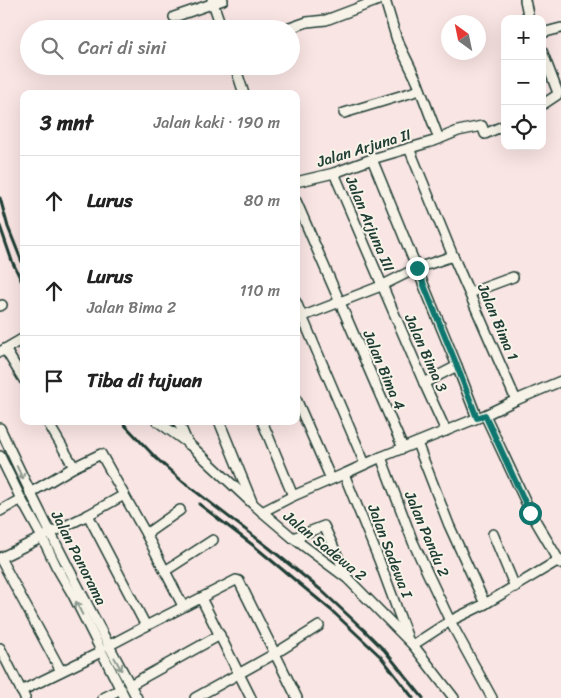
<!DOCTYPE html>
<html lang="id">
<meta charset="utf-8">
<style>
:root{--surface:#fff;--page:#f2f2f2;--text:#222;--muted:#767676;--line:#e0e0e0}
body{margin:0;font-family:Sriracha,sans-serif;background:var(--page);color:var(--text)}
.controls{position:absolute;right:15px;top:15px;display:grid;overflow:hidden;border-radius:10px;box-shadow:0 5px 20px #0002}
.controls button{width:45px;height:45px;display:grid;place-items:center;padding:0;border:0;border-bottom:1px solid var(--line);background:var(--surface);color:var(--text);font:25px sans-serif}
.compass{position:absolute;left:441px;top:15px;width:45px;height:45px;border-radius:50%;background:var(--surface);box-shadow:0 5px 20px #0002;rotate:327deg}
.stop{position:absolute;width:15px;height:15px;margin:-11px;border:4px solid #0f766e;border-radius:50%;background:#fff}
.stop.end{background:#0f766e;border-color:#fff;box-shadow:0 1px 5px #0008}
.list{margin:0;padding:0;list-style:none}
h2{display:flex;justify-content:space-between;align-items:center;height:65px;margin:0;padding:0 20px;font-size:21px}
h2 small{font-size:16px;font-weight:400;color:var(--muted)}
.list li{display:grid;grid-template-columns:32px 1fr auto;gap:15px;align-items:center;box-sizing:border-box;height:90px;padding:0 20px;border-top:1px solid var(--line)}
.list b{display:block;font-size:19px;white-space:nowrap}
.list p{margin:0;font-size:16px;white-space:nowrap;color:var(--muted)}
.list em{font-size:16px;font-style:normal;color:var(--muted)}
.icon{flex:none;width:28px;height:28px;fill:none;stroke:currentColor;stroke-width:2;stroke-linecap:round;stroke-linejoin:round}
.map{position:relative;flex:none;width:561px;height:698px;overflow:hidden}
.search{position:absolute;background:var(--surface);box-shadow:0 5px 20px #0002;left:20px;top:20px;width:280px;height:55px;display:flex;align-items:center;gap:12px;box-sizing:border-box;padding:0 18px;border-radius:28px;color:var(--muted);font-size:19px}
.panel{position:absolute;background:var(--surface);box-shadow:0 5px 20px #0002;left:20px;top:90px;width:280px;height:335px;border-radius:10px}
.map>svg:first-child{display:block}
</style>
<div class="map">
<svg width="561" height="698" viewBox="0 0 561 698">
<rect width="100%" height="100%" fill="#f9e5e3"/>
<filter id="ink" filterUnits="userSpaceOnUse"><feTurbulence type="fractalNoise" baseFrequency=".02" numOctaves="2"/><feDisplacementMap in="SourceGraphic" scale="10" xChannelSelector="R" yChannelSelector="G"/><feConvolveMatrix kernelMatrix="1 2 1 2 8 2 1 2 1" color-interpolation-filters="sRGB"/></filter>
<g filter="url(#ink)">
<g fill="none" stroke-linecap="round" stroke-linejoin="round">
<g stroke="#1f3d34" stroke-width="12">
<g id="street">
<path d="M212,0L222,29"/>
<path d="M385,0L397,40L417,81L439,139"/>
<path d="M525,0L529,19"/>
<path d="M174,17L223,0"/>
<path d="M287,29L307,22L326,20L379,0"/>
<path d="M542,33L561,28"/>
<path d="M542,51L558,93L557,95L542,105"/>
<path d="M235,66L244,94"/>
<path d="M344,113L420,90"/>
<path d="M409,148L453,256L516,400"/>
<path d="M372,159L457,366L477,418"/>
<path d="M334,173L424,383L446,431"/>
<path d="M296,182L334,173L372,159L434,141L458,131L482,126L485,134L505,125"/>
<path d="M296,201L403,448"/>
<path d="M470,293L513,277"/>
<path d="M296,302L365,464"/>
<path d="M0,306L2,305"/>
<path d="M296,319L381,286L417,268L453,256"/>
<path d="M5,349L24,380"/>
<path d="M0,352L24,338"/>
<path d="M424,383L457,366"/>
<path d="M296,399L331,479"/>
<path d="M485,415L531,513L561,564"/>
<path d="M47,421L74,467"/>
<path d="M157,421L189,444L253,504L293,538L348,579L413,645L454,698"/>
<path d="M178,421L188,444"/>
<path d="M219,421L252,502"/>
<path d="M262,421L293,496"/>
<path d="M0,428C42,520 89,609 137,698"/>
<path d="M417,443L449,525L485,604"/>
<path d="M0,456L21,499L42,537L56,566L73,595L125,698"/>
<path d="M381,457L413,542L450,621L492,698"/>
<path d="M344,474L379,560L407,636"/>
<path d="M30,493L74,467L101,454L146,534L183,606"/>
<path d="M0,511L21,499"/>
<path d="M262,512L293,496L344,474L381,457L485,415L516,400L561,381"/>
<path d="M88,515L146,626"/>
<path d="M146,534L180,510"/>
<path d="M493,534L515,587"/>
<path d="M293,538L324,526L347,577"/>
<path d="M0,558L88,515L124,495"/>
<path d="M0,558L61,671"/>
<path d="M165,571L213,540"/>
<path d="M201,598L251,698"/>
<path d="M413,645L450,621L485,604L559,560"/>
<path d="M108,646L146,626L236,580L239,581L297,698"/>
<path d="M0,648L25,698"/>
<path d="M130,685L220,635"/>
<path d="M21,691L101,652"/>
<path d="M103,698L121,689"/>
<path d="M195,698L276,653L319,626"/>
</g>
</g>
<use href="#street" stroke="#f7f3e8" stroke-width="9"/>
<g stroke="#1f3d34" stroke-width="3">
<path d="M0,198L8,227L24,267"/>
<path d="M0,226L12,261L24,286"/>
<path d="M121,421L156,458L182,481L268,547L321,590L364,630L385,651L423,698"/>
<path d="M199,504L254,546L331,610L381,657L413,698"/>
</g>
</g>
<defs><path id="oneway-shaft" d="M-6 0H5M1.5-3L5.5 0L1.5 3" fill="none" stroke-width="1.6" stroke-linecap="round" stroke-linejoin="round" transform="scale(1.25)"/></defs>
<g stroke="#8b988e">
<use href="#oneway-shaft" transform="translate(20 473) rotate(65)"/>
<use href="#oneway-shaft" transform="translate(79 608) rotate(-117)"/>
<use href="#oneway-shaft" transform="translate(118 664) rotate(61)"/>
</g>
</g>
<g fill="none" stroke-linecap="round" stroke-linejoin="round" filter="url(#ink)">
<path stroke="#0f766e" stroke-width="6" d="M417,268L457,366L477,418L485,415L530,513"/>
</g>
<g text-anchor="middle" dominant-baseline="central" stroke-width="4" stroke-linejoin="round" paint-order="stroke">
<g font-size="15" fill="#1f3d34" stroke="#f7f3e8">
<text transform="translate(364 148) rotate(-17)">Jalan Arjuna II</text>
<text transform="translate(370 224) rotate(67)">Jalan Arjuna III</text>
<text transform="translate(498 322) rotate(67)">Jalan Bima 1</text>
<text transform="translate(426 353) rotate(66)">Jalan Bima 3</text>
<text transform="translate(384 370) rotate(67)">Jalan Bima 4</text>
<text transform="translate(427 534) rotate(67)">Jalan Pandu 2</text>
<text transform="translate(325 546) rotate(39)">Jalan Sadewa 2</text>
<text transform="translate(390 551) rotate(69)">Jalan Sadewa I</text>
<text transform="translate(79 558) rotate(63)">Jalan Panorama</text>
</g>
</g>
</svg>
<div class="controls">
<button>+</button>
<button>−</button>
<button><svg class="icon" aria-label="locate" viewBox="0 0 24 24"><circle cx="12" cy="12" r="6"/><path d="M12 2v4M12 18v4M2 12h4M18 12h4"/></svg></button>
</div>
<svg class="compass" viewBox="-18 -18 36 36"><path d="M0-13l5 13h-10z" fill="#e53935"/><path d="M0 13l5-13h-10z" fill="#767676"/></svg>
<div class="stop" style="left:530px;top:513px"></div>
<div class="stop end" style="left:417px;top:268px"></div>
<div class="search"><svg class="icon" aria-label="search" viewBox="0 0 24 24"><circle cx="10" cy="10" r="6"/><path d="M15 15l6 6"/></svg>Cari di sini</div>
<section class="panel">
<h2>3 mnt<small>Jalan kaki · 190 m</small></h2>
<ul class="list">
<li><svg class="icon" aria-label="ahead" viewBox="0 0 24 24"><path d="M12 20V5M6 11l6-6 6 6"/></svg><div><b>Lurus</b></div><em>80 m</em></li>
<li><svg class="icon" aria-label="ahead" viewBox="0 0 24 24"><path d="M12 20V5M6 11l6-6 6 6"/></svg><div><b>Lurus</b><p>Jalan Bima 2</p></div><em>110 m</em></li>
<li><svg class="icon" aria-label="arrive" viewBox="0 0 24 24"><path d="M6 21V4h12l-3 4 3 4H6"/></svg><div><b>Tiba di tujuan</b></div></li>
</ul>
</section>
</div>
